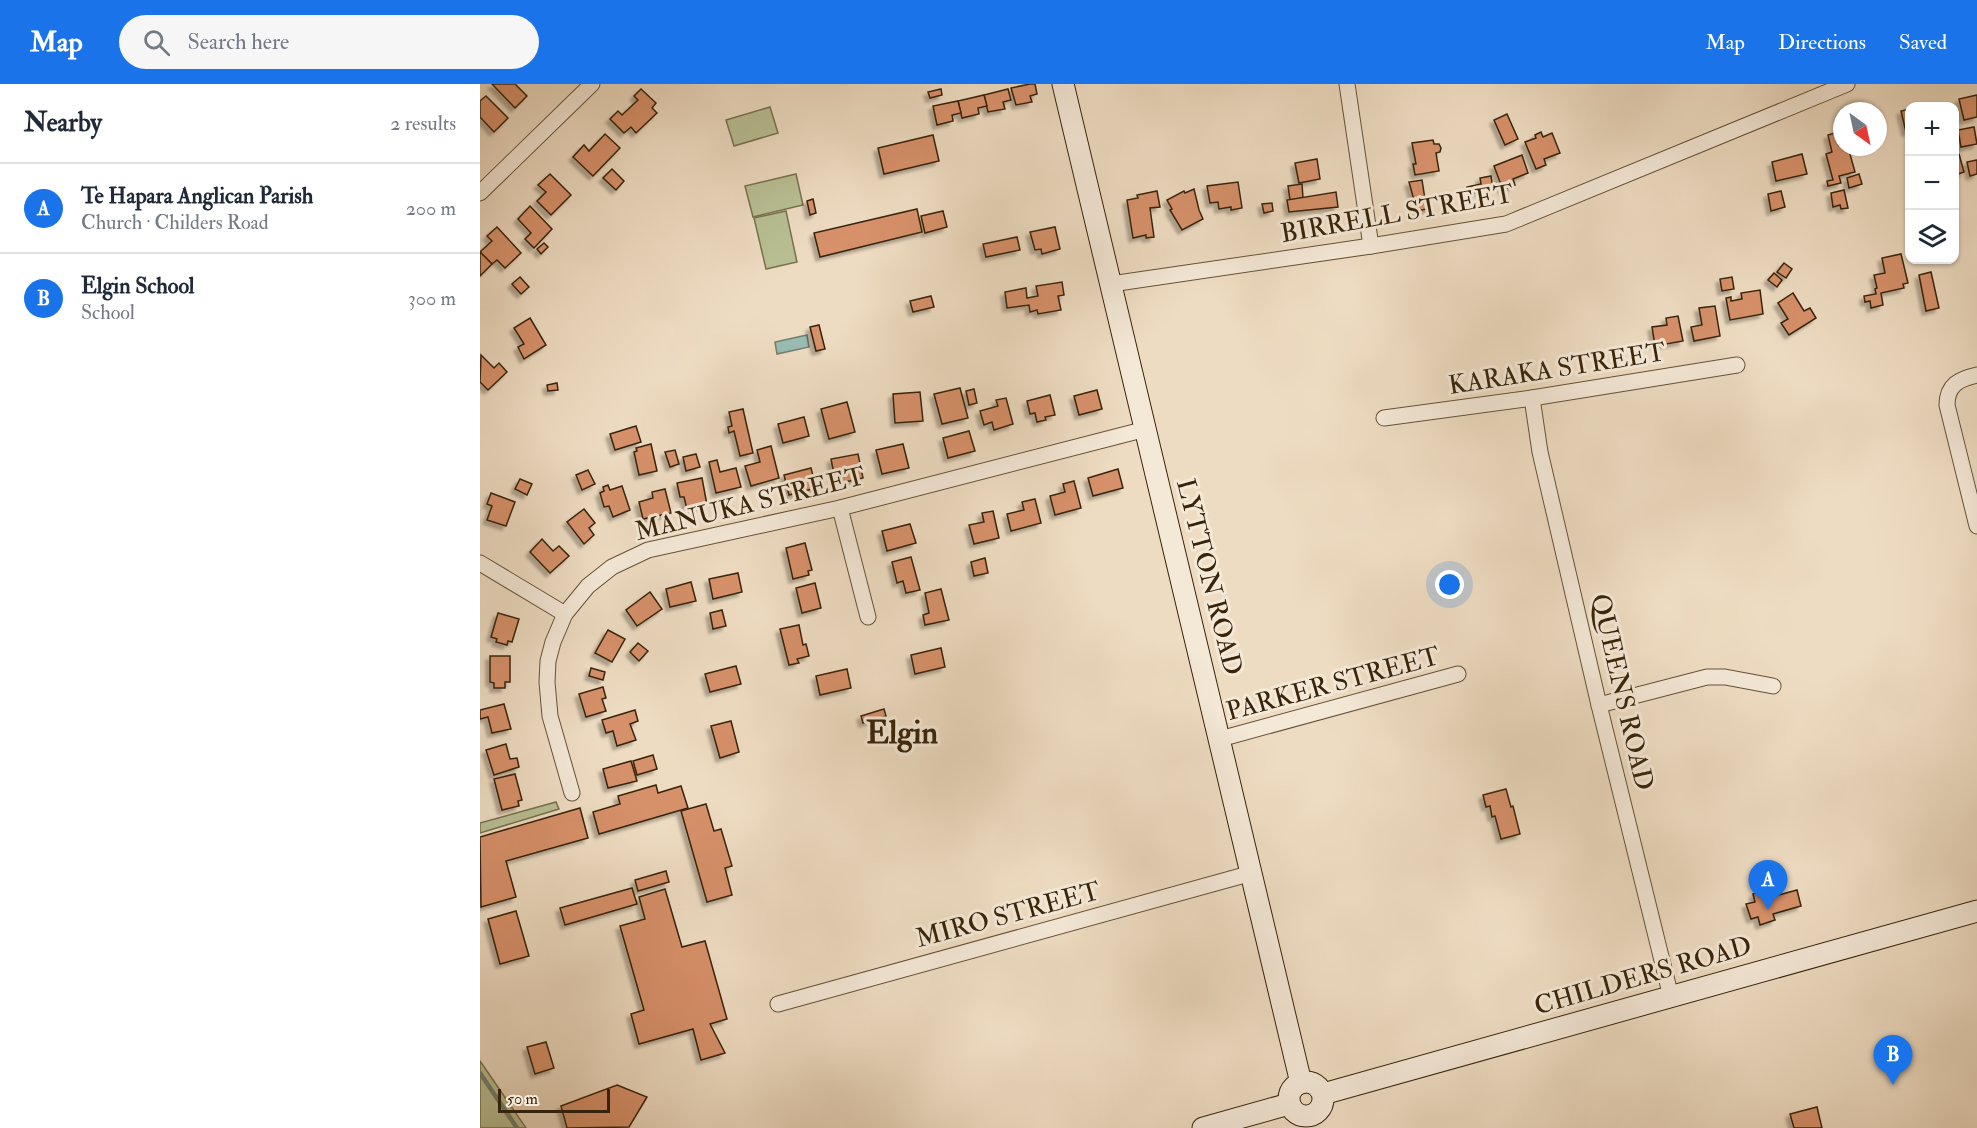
<!DOCTYPE html>
<meta charset="utf-8">
<style>
:root{--surface:#fff;--page:#f6f6f7;--text:#1f2937;--muted:#747a83;--line:#e0e1e3;--accent:#1a73e8}
body{margin:0;font-family:"IM FELL Double Pica",serif;background:var(--page);color:var(--text)}
.controls{position:absolute;right:18px;top:18px;display:grid;overflow:hidden;border-radius:12px;box-shadow:0 2px 4px #0004}
.controls button{width:54px;height:54px;display:grid;place-items:center;padding:0;border:0;border-bottom:2px solid var(--line);background:var(--surface);color:var(--text);font:30px sans-serif}
.compass{position:absolute;left:1353px;top:18px;width:54px;height:54px;border-radius:50%;background:var(--surface);box-shadow:0 2px 4px #0004;rotate:147deg}
.scale{position:absolute;left:18px;bottom:15px;width:112px;box-sizing:border-box;padding-left:6px;border:3px solid #38240a;border-top:0;font-size:16px;line-height:21px;white-space:nowrap;color:#38240a;-webkit-text-stroke:4px #f4e8d7;paint-order:stroke}
.you{position:absolute;left:970px;top:501px;width:21px;height:21px;margin:-15px;border:4px solid #fff;border-radius:50%;background:#1a73e8;box-shadow:0 0 0 9px #1a73e833}
.badge{display:grid;place-items:center;width:39px;height:39px;border-radius:50%;background:var(--accent);color:#fff;font-size:20px;font-weight:700}
.pin{position:absolute;translate:-50% -50px;filter:drop-shadow(0 2px 3px #0008)}
.pin::after{content:'';position:absolute;top:32px;width:21px;height:18px;background:inherit;clip-path:polygon(0 0,100% 0,50% 100%)}
.list{margin:0;padding:0;list-style:none}
h2{display:flex;justify-content:space-between;align-items:center;height:78px;margin:0;padding:0 24px;font-size:26px}
h2 small{font-size:20px;font-weight:400;color:var(--muted)}
.list li{display:grid;grid-template-columns:39px 1fr auto;gap:18px;align-items:center;box-sizing:border-box;height:90px;padding:0 24px;border-top:2px solid var(--line)}
.list b{display:block;font-size:22px;white-space:nowrap}
.list p{margin:0;font-size:20px;white-space:nowrap;color:var(--muted)}
.list em{font-size:20px;font-style:normal;color:var(--muted)}
.icon{flex:none;width:33px;height:33px;fill:none;stroke:currentColor;stroke-width:2;stroke-linecap:round;stroke-linejoin:round}
.map{position:relative;flex:none;width:1497px;height:1044px;overflow:hidden}
header{display:flex;align-items:center;gap:36px;box-sizing:border-box;height:84px;padding:0 30px;background:var(--accent);color:#fff}
header strong{font-size:28px}
nav{display:flex;gap:33px;margin-inline-start:auto;font-size:21px}
.search{width:420px;height:54px;background:var(--page);display:flex;align-items:center;gap:15px;box-sizing:border-box;padding:0 21px;border-radius:33px;color:var(--muted);font-size:22px}
main{display:flex}
aside{flex:1;background:var(--surface)}
.map>svg:first-child{display:block}
</style>
<header>
<strong>Map</strong>
<div class="search"><svg class="icon" aria-label="search" viewBox="0 0 24 24"><circle cx="10" cy="10" r="6"/><path d="M15 15l6 6"/></svg>Search here</div>
<nav><a>Map</a><a>Directions</a><a>Saved</a></nav>
</header>
<main>
<aside>
<h2>Nearby<small>2 results</small></h2>
<ul class="list">
<li><span class="badge">A</span><div><b>Te Hapara Anglican Parish</b><p>Church · Childers Road</p></div><em>200 m</em></li>
<li><span class="badge">B</span><div><b>Elgin School</b><p>School</p></div><em>300 m</em></li>
</ul>
</aside>
<div class="map">
<svg width="1497" height="1044" viewBox="0 0 1497 1044">
<defs>
<filter id="shadow"><feDropShadow dx="-4" dy="4" stdDeviation="1.5" flood-color="#0004"/></filter>
</defs>
<rect width="100%" height="100%" fill="#eedcc2"/>
<filter id="stains"><feTurbulence type="fractalNoise" baseFrequency=".00333" numOctaves="4"/><feColorMatrix values="0 0 0 0 .2 0 0 0 0 .09 0 0 0 0 .02 0 0 0 .5 -.17"/></filter>
<radialGradient id="worn" r=".72"><stop offset=".6" stop-color="#630" stop-opacity="0"/><stop offset="1" stop-color="#630" stop-opacity=".3"/></radialGradient>
<g fill="#b8c094" stroke="#78724f" stroke-width="1.5">
<path d="M290,23L298,49L254,62L246,36Z"/>
<path d="M316,90L323,121L273,133L265,102Z"/>
<path d="M306,127L317,178L286,185L274,134Z"/>
<path d="M76,718L79,725L0,749V739Z"/>
<path d="M0,977L46,1044H0Z"/>
</g>
<path fill="#99bcb2" stroke="#727f6f" stroke-width="1.5" d="M327,251L329,263L297,270L295,258Z"/>
<g fill="none" stroke-linecap="round" stroke-linejoin="round">
<path stroke="#727f6f" stroke-width="4.5" d="M0,989L37,1044"/>
</g>
<g fill="#d7916b" stroke="#38240a" stroke-width="1.5" filter="url(#shadow)">
<path d="M12,0H35L47,12L35,24Z"/>
<path d="M550,0H555L557,10L550,12L552,18L536,21L531,4Z"/>
<path d="M161,5L176,19L172,24L177,29L156,49L151,43L144,49L130,35L138,27L142,31L158,16L154,12Z"/>
<path d="M461,5L462,11L450,14L448,8Z"/>
<path d="M528,5L531,16L523,18L525,25L508,28L504,11Z"/>
<path d="M504,11L507,22L498,24L499,30L482,34L478,17Z"/>
<path d="M1497,11V33L1484,36L1479,15Z"/>
<path d="M6,12L28,34L14,48L0,33V17Z"/>
<path d="M478,17L481,29L472,31L473,37L457,41L453,22Z"/>
<path d="M1430,25V47L1426,48L1421,27Z"/>
<path d="M1027,30L1038,55L1025,61L1014,36Z"/>
<path d="M1494,43L1497,60L1481,63L1478,46Z"/>
<path d="M1362,47V63H1368L1375,88L1359,92L1361,99L1348,102L1347,97L1353,96L1346,70L1352,68L1348,51Z"/>
<path d="M1061,48L1063,53L1072,49L1080,69L1064,75L1066,81L1056,85L1045,58L1056,54L1055,51Z"/>
<path d="M125,50L140,64L113,92L93,73L104,61L109,67Z"/>
<path d="M453,51L459,77L404,90L398,64Z"/>
<path d="M953,56L954,60H959L961,64L960,68L956,69L959,87L935,91L933,80H936L932,59Z"/>
<path d="M1322,70L1327,90L1296,97L1292,78Z"/>
<path d="M1479,70L1484,88L1475,91L1474,71Z"/>
<path d="M1042,71L1048,89L1033,95L1035,101L1023,106L1014,82Z"/>
<path d="M837,75L840,95L819,99L815,79Z"/>
<path d="M1497,76V90L1490,92L1487,78Z"/>
<path d="M132,85L144,97L136,106L123,94Z"/>
<path d="M70,90L91,111L71,131L57,117L66,108L58,101Z"/>
<path d="M1379,90L1382,100L1369,104L1367,94Z"/>
<path d="M1011,92L1013,105L988,110L987,103L1001,100L1000,94Z"/>
<path d="M942,96L945,115L950,114L952,124L937,127L929,98Z"/>
<path d="M758,98L762,124L751,126V123L739,125L738,118L730,119L727,102Z"/>
<path d="M822,100L823,114L810,116L808,102Z"/>
<path d="M714,105L719,126L723,135L702,146L690,126L692,125L687,116L704,107L705,109Z"/>
<path d="M1364,106L1368,124L1361,125L1360,121L1353,123L1351,109Z"/>
<path d="M677,107L680,123L670,124L674,153L666,154V151L653,154L647,116L658,114L657,111Z"/>
<path d="M1301,107L1305,123L1291,127L1288,110Z"/>
<path d="M856,108L858,123L809,128L807,116Z"/>
<path d="M333,115L336,129L330,131L327,117Z"/>
<path d="M792,119L793,127L784,129L782,120Z"/>
<path d="M50,122L72,145L54,164L45,155L51,149L38,135Z"/>
<path d="M437,125L442,148L340,173L334,149Z"/>
<path d="M463,127L467,143L445,149L441,132Z"/>
<path d="M17,143L41,169L25,184L17,176L12,180L0,168L12,157L7,152Z"/>
<path d="M575,143L580,165L562,170L561,165L555,166L550,148Z"/>
<path d="M537,153L540,166L506,173L503,160Z"/>
<path d="M64,159L68,163L61,170L57,165Z"/>
<path d="M0,168L12,180L0,192Z"/>
<path d="M1421,170L1428,199L1423,200L1424,204L1401,209L1403,221L1391,224L1390,217L1385,218L1384,212L1396,210L1395,205L1397,204L1394,191L1405,189L1402,174Z"/>
<path d="M1304,179L1312,185L1306,194L1297,188Z"/>
<path d="M1451,188L1459,224L1446,227L1439,191Z"/>
<path d="M1294,189L1302,196L1297,203L1288,196Z"/>
<path d="M40,193L49,203L41,210L32,200Z"/>
<path d="M1252,193L1254,205L1242,207L1240,195Z"/>
<path d="M582,198L584,211L578,212L581,226L558,230L557,226L550,228L549,221L527,224L525,208L546,204L547,214L558,212L556,202Z"/>
<path d="M1280,206L1283,230L1250,236L1246,214L1251,213V217L1262,215L1261,209Z"/>
<path d="M1313,209L1324,227L1330,224L1336,234L1309,251L1301,239L1308,235L1298,219Z"/>
<path d="M451,212L454,223L433,228L430,217Z"/>
<path d="M1235,222L1240,252L1214,257L1211,243L1222,241L1219,224Z"/>
<path d="M1198,232L1203,257L1175,262L1172,243L1187,241L1186,234Z"/>
<path d="M50,234L66,261L44,275L38,263L44,260L34,244Z"/>
<path d="M339,241L345,265L336,267L330,243Z"/>
<path d="M1,271L14,284L19,279L27,288L8,306L0,298Z"/>
<path d="M77,299L78,306L68,307L67,301Z"/>
<path d="M480,304L488,334L462,340L454,310Z"/>
<path d="M494,305L497,319L489,321L486,307Z"/>
<path d="M617,306L622,325L599,331L594,312Z"/>
<path d="M440,308L443,337L415,339L413,310Z"/>
<path d="M570,311L575,331L565,333L566,336L557,338L555,329L550,330L547,317Z"/>
<path d="M526,314L533,340L514,346L512,338L504,341L500,327L518,322L516,316Z"/>
<path d="M367,318L375,348L349,355L341,325Z"/>
<path d="M263,325L273,369L260,372L254,347L249,349L248,343L252,342L249,328Z"/>
<path d="M324,333L329,352L303,359L298,340Z"/>
<path d="M156,342L161,358L135,366L130,350Z"/>
<path d="M489,347L495,367L468,374L463,354Z"/>
<path d="M171,360L177,387L159,391L154,368L157,367L156,364Z"/>
<path d="M423,360L429,384L402,390L396,366Z"/>
<path d="M291,362L299,394L271,402L265,382L280,378L277,366Z"/>
<path d="M195,366L199,380L190,383L185,368Z"/>
<path d="M216,370L220,383L206,387L203,373Z"/>
<path d="M378,370L383,394L356,400L351,375Z"/>
<path d="M237,376L240,388L256,384L261,403L236,409L229,378Z"/>
<path d="M331,384L336,404L309,411L304,391Z"/>
<path d="M638,385L643,404L613,412L608,394Z"/>
<path d="M108,386L115,400L102,406L96,391Z"/>
<path d="M222,394L227,421L207,425L204,413H200L197,399Z"/>
<path d="M40,395L52,400L47,411L35,405Z"/>
<path d="M594,397L601,424L575,431L570,412L585,408L583,400Z"/>
<path d="M128,401L130,406L142,402L150,426L133,433L129,422L124,423L120,409L124,407L123,403Z"/>
<path d="M185,405L191,429L163,435L159,418L173,414L172,408Z"/>
<path d="M11,409L35,418L26,442L7,436L12,422L7,420Z"/>
<path d="M555,415L561,439L531,447L527,430L544,426L542,418Z"/>
<path d="M104,425L115,439L109,444L114,451L104,460L87,438Z"/>
<path d="M513,427L519,454L494,460L489,441L504,438L502,429Z"/>
<path d="M430,440L436,459L407,467L402,447Z"/>
<path d="M62,455L73,467L79,462L89,472L70,489L50,468Z"/>
<path d="M325,459L332,486L328,487L329,491L313,495L306,464Z"/>
<path d="M431,473L440,506L426,509L423,497L417,499L412,478Z"/>
<path d="M505,474L508,489L494,492L491,478Z"/>
<path d="M258,489L262,508L233,515L229,495Z"/>
<path d="M211,498L216,517L190,523L186,505Z"/>
<path d="M335,499L341,524L322,529L316,504Z"/>
<path d="M461,505L469,536L445,541L443,531L449,529L445,509Z"/>
<path d="M170,508L182,525L157,542L146,526Z"/>
<path d="M242,526L246,542L233,545L230,529Z"/>
<path d="M18,529L39,535L32,558L28,557L27,561L16,558L17,555L11,553Z"/>
<path d="M319,541L323,561L326,560L329,572L317,575L319,579L309,581L300,545Z"/>
<path d="M128,546L145,555L132,578L115,569Z"/>
<path d="M158,559L168,567L159,577L150,568Z"/>
<path d="M461,564L465,583L435,590L431,571Z"/>
<path d="M10,572H30V598H25V604H14V599L10,598Z"/>
<path d="M256,582L261,600L230,608L225,590Z"/>
<path d="M111,584L125,588L123,596L109,592Z"/>
<path d="M367,585L371,604L340,611L336,592Z"/>
<path d="M123,603L126,614L122,615L126,627L106,633L99,610Z"/>
<path d="M24,620L31,645L12,649L8,633L0,635V626Z"/>
<path d="M404,625L406,632L383,639L381,632Z"/>
<path d="M155,626L158,637L150,640L156,656L137,662L133,647L126,649L122,636Z"/>
<path d="M251,637L259,668L240,674L231,642Z"/>
<path d="M26,660L30,675L37,674L39,683L14,691L6,666Z"/>
<path d="M173,671L177,685L157,691L153,677Z"/>
<path d="M151,677L157,697L128,704L123,685Z"/>
<path d="M35,690L42,716L38,717L39,722L22,726L14,695Z"/>
<path d="M176,701L178,709L201,702L208,724L119,750L113,728L140,720L138,712Z"/>
<path d="M1026,705L1031,723L1033,722L1040,750L1021,755L1015,732L1012,733L1010,722L1006,723L1003,711Z"/>
<path d="M226,720L234,747L241,745L252,782L245,784L252,811L227,818L201,727Z"/>
<path d="M100,724L108,754L26,777L36,813L1,823L0,753Z"/>
<path d="M186,787L189,798L158,807L155,796Z"/>
<path d="M152,804L157,820L85,841L80,824Z"/>
<path d="M185,805L202,863L225,857L247,935L230,940L245,969L221,976L213,945L159,960L151,930L164,926L140,842L165,835L159,813Z"/>
<path d="M1286,806L1288,814L1317,806L1321,822L1293,830L1295,836L1280,841L1278,833L1271,835L1266,820L1275,818L1273,810Z"/>
<path d="M36,827L49,872L20,880L8,835Z"/>
<path d="M66,958L74,984L55,990L47,963Z"/>
<path d="M137,1001L167,1013L149,1043L87,1044L81,1022Z"/>
<path d="M1337,1023L1342,1044H1314L1310,1030Z"/>
</g>
<g fill="none" stroke-linecap="round" stroke-linejoin="round">
<g stroke="#665238" stroke-width="17">
<g id="street">
<path d="M867,0L891,162"/>
<path d="M0,109L112,0"/>
<path d="M631,200L891,162L1026,140L1367,0"/>
<path d="M1497,291C1479,295 1467,301 1467,321L1497,442"/>
<path d="M1052,314L1060,368L1119,621L1191,913"/>
<path d="M904,334L1052,314L1257,281"/>
<path d="M360,424L388,533"/>
<path d="M0,479L85,530"/>
<path d="M1119,621L1227,593H1245L1293,602"/>
<path d="M740,655L978,590"/>
<path d="M92,709L70,632L67,598L68,577L73,558L85,530L108,502L132,483L168,466L360,424L666,345"/>
<path d="M298,920L772,789"/>
</g>
</g>
<g stroke="#38240a" stroke-width="23">
<g id="secondary">
<path d="M583,0L821,999"/>
<circle cx="826" cy="1015" r="17"/>
<path d="M843,1010L1497,827"/>
<path d="M723,1044L809,1020"/>
</g>
</g>
<use href="#street" stroke="#f4e8d7" stroke-width="15"/>
<use href="#secondary" stroke="#f4e8d7" stroke-width="21"/>
</g>
<g text-anchor="middle" dominant-baseline="central" stroke-width="6" stroke-linejoin="round" paint-order="stroke">
<g font-size="26" fill="#38240a" stroke="#f4e8d7">
<text transform="translate(917 130) rotate(-10)">BIRRELL STREET</text>
<text transform="translate(1077 285) rotate(-9)">KARAKA STREET</text>
<text transform="translate(270 420) rotate(-14)">MANUKA STREET</text>
<text transform="translate(729 493) rotate(76)">LYTTON ROAD</text>
<text transform="translate(853 600) rotate(-15)">PARKER STREET</text>
<text transform="translate(1142 608) rotate(77)">QUEENS ROAD</text>
<text transform="translate(528 831) rotate(-15)">MIRO STREET</text>
<text transform="translate(1163 892) rotate(-16)">CHILDERS ROAD</text>
</g>
<g font-size="32" font-weight="bold" fill="#38240a" stroke="#f4e8d7">
<text x="422" y="649">Elgin</text>
</g>
</g>
<rect width="100%" height="100%" filter="url(#stains)"/>
<rect width="100%" height="100%" fill="url(#worn)"/>
</svg>
<div class="controls">
<button>+</button>
<button>−</button>
<button><svg class="icon" aria-label="layers" viewBox="0 0 24 24"><path d="M12 4l9 5-9 5-9-5zM3 14l9 5 9-5"/></svg></button>
</div>
<svg class="compass" viewBox="-18 -18 36 36"><path d="M0-13l5 13h-10z" fill="#e53935"/><path d="M0 13l5-13h-10z" fill="#747a83"/></svg>
<div class="scale">50 m</div>
<div class="you"></div>
<div class="pin badge" style="left:1288px;top:826px">A</div>
<div class="pin badge" style="left:1413px;top:1001px">B</div>
</div>
</main>
